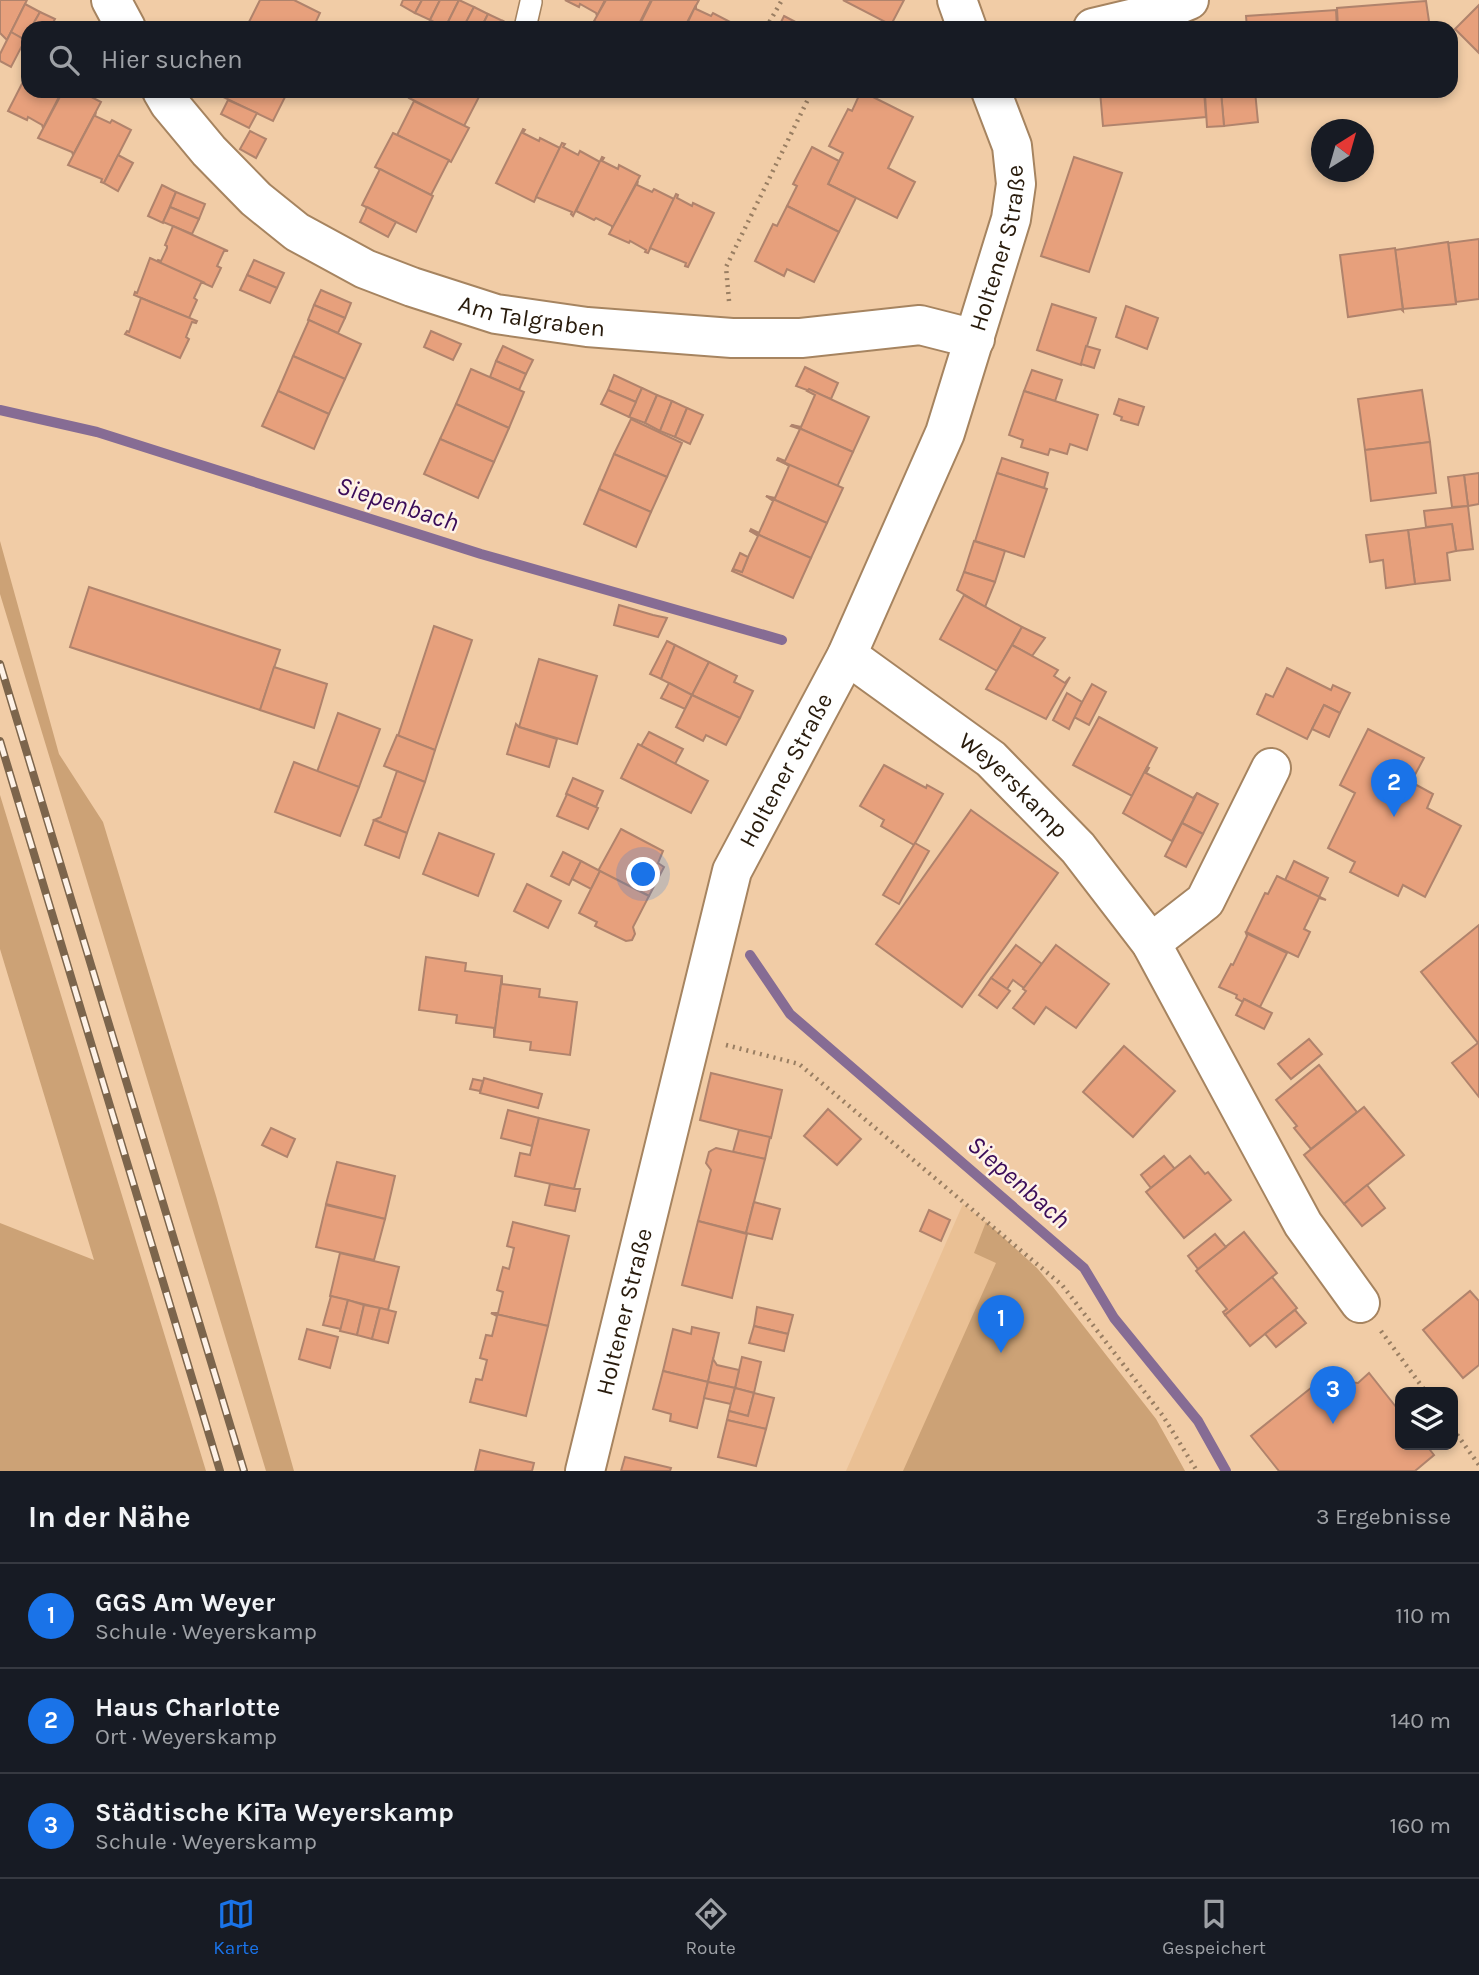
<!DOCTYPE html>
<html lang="de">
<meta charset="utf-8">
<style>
:root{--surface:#171b24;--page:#20242c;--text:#f1f3f6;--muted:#9ea1a6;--line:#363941;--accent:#1a73e8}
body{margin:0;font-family:Karla,sans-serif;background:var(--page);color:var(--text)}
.controls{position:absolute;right:21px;bottom:21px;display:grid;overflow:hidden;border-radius:14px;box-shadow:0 4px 10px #0003}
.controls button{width:63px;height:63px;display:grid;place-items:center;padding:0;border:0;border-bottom:2px solid var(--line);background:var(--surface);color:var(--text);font:35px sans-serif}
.compass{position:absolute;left:1311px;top:119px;width:63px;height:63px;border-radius:50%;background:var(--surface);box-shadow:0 4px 10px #0003;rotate:37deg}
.you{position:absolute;left:644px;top:875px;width:24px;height:24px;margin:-18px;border:5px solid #fff;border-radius:50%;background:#1a73e8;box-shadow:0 0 0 10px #1a73e833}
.badge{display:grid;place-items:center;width:46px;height:46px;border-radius:50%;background:var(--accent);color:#fff;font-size:23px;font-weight:700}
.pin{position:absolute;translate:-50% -58px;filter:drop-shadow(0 2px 4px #0008)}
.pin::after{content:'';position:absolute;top:37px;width:24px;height:21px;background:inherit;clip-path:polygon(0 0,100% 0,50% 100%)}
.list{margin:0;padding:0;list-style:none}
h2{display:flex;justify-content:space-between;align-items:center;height:91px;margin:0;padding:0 28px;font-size:30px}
h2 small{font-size:23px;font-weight:400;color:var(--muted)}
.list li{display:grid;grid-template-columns:46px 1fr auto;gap:21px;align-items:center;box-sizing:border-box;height:105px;padding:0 28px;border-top:2px solid var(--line)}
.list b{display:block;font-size:26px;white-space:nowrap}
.list p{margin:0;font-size:23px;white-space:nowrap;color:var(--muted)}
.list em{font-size:23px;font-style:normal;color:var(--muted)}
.icon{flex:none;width:38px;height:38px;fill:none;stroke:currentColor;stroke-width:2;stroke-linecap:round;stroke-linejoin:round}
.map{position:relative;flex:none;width:1479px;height:1471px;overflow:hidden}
.search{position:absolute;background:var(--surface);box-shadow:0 4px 10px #0003;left:21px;right:21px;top:21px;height:77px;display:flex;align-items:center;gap:18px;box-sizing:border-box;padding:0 24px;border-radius:21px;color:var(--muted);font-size:26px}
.sheet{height:406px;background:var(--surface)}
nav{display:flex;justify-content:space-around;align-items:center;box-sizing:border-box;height:98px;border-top:2px solid var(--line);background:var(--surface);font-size:19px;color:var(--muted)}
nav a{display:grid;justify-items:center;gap:4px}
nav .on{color:var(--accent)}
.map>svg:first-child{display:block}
</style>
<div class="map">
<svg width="1479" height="1471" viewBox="0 0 1479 1471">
<rect width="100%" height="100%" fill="#f1cca6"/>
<path fill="#eac094" d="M963,1204L999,1233L1053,1287L1156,1419L1185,1471H846Z"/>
<g fill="#cca276">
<path d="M0,541L59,754L103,822L216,1196L294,1471H266L0,594Z"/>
<path d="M0,795L206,1471H0V1223L94,1260L0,949Z"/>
<path d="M986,1222L1037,1268L1053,1287L1156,1419L1185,1471H903L996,1263L974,1253Z"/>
</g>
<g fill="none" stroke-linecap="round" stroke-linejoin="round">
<g stroke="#866c94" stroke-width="10">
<path d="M0,410L97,432L481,554L782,640"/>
<path d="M750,955L790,1014L1084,1268L1114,1318L1198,1421L1226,1471"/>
</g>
</g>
<g fill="#e7a07c" stroke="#b0836c" stroke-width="2">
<path d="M0,0H27L7,40L0,33Z"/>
<path d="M260,0H294L320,13L313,28H261L249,22Z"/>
<path d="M403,0H422L415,13L401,5Z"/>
<path d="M422,0H440L430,20L415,13Z"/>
<path d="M440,0H459L445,28L430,20Z"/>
<path d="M459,0L474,7L463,28H445Z"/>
<path d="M565,0H605L597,16L596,13L580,4L579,7Z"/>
<path d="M606,0H651L637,28H609L594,21Z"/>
<path d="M652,0H699L684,28H638Z"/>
<path d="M843,0H904L891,25Z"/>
<path d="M1426,1L1430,28H1338L1337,8Z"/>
<path d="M25,4L40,12L31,28H28L25,40L11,32Z"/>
<path d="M696,5V9L711,16L713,13L734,24L732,28H685Z"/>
<path d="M1479,5V53L1455,29Z"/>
<path d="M474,7L488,14L481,28H463Z"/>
<path d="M1336,10L1337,28H1247L1246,16Z"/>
<path d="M40,12L55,19L50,28H31Z"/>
<path d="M488,14L503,21L500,28H481Z"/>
<path d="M784,16L807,28H778Z"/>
<path d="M503,21L516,28H500Z"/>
<path d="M249,22L261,28H246Z"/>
<path d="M11,32L25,40L11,67L0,61V54Z"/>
<path d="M28,72V91H62L43,128L42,125L28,117L27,120L8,111Z"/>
<path d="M63,91H71L80,96L82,92L101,102L73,155L72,152L38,138Z"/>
<path d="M220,91H288L273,121L219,95Z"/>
<path d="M413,91H482L464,126L409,98Z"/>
<path d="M861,91L913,117L888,168L915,182L897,218L828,184L843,153L829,146L848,109L852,111Z"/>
<path d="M1100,91H1204L1206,117L1103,126Z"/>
<path d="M1255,91L1258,122L1224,126L1221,92Z"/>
<path d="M1221,92L1224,126L1207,127L1205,94Z"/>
<path d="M228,100L257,113L249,128L221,114Z"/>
<path d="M414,101L469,128L451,162L397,135Z"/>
<path d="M96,112L95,116L110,123L112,120L131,130L104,183L101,182L102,179L68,165Z"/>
<path d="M523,129L525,130L523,133L539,141L540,138L560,148L534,202L496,183Z"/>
<path d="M250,131L266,139L256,158L240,149Z"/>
<path d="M393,133L449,160L431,195L375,167Z"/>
<path d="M562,143L565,144L563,147L578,155L580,151L600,162L573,216L571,214L572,212L536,197Z"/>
<path d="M812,147L839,161L828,184L856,198L839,232L787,206L797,186L793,184Z"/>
<path d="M118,155L133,163L118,191L104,183Z"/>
<path d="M602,157L604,158L602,161L618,169L619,165L640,176L612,229V226L596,218L594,220L576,211Z"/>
<path d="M1074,157L1122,173L1089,272L1041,256Z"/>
<path d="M380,169L433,196L416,232L362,205Z"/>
<path d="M638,181L637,185L652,192L654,189L674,199L648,253L645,252L646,250L630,241L629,243L609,234Z"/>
<path d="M162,185L176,192L163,223L148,216Z"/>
<path d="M176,192L205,204L199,219L170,207Z"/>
<path d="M676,194L678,195L677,198L692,206L693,203L714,213L688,267L685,266L686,263L650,248Z"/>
<path d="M787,206L839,232L814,282L787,269L784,276L755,261L773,224L777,226Z"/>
<path d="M170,207L199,219L192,234L163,222Z"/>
<path d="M367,207L396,222L388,237L360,222Z"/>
<path d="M173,226L228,251H224L217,266L221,268L212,287L157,262L158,260L161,261L167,248V246L165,245Z"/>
<path d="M1479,239V299L1456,302L1448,243Z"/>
<path d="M1448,242L1456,304L1403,309L1395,250Z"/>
<path d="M1395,248L1403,311L1401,309L1348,317L1340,255Z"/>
<path d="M150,258L205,283H201L194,298L197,300L189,318L134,295L135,292L137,293Z"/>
<path d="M254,260L284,273L277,288L247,275Z"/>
<path d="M247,275L277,288L270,303L240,290Z"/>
<path d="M321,290L351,303L345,318L314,305Z"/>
<path d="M141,298L197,321L196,323L192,322L186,337L189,339L180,358L125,334L127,331L129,332Z"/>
<path d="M1052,304L1096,318L1081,365L1037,350Z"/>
<path d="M314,305L345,318L338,333L308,320Z"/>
<path d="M1126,306L1158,318L1147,349L1116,337Z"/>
<path d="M309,320L361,344L345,379L293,356Z"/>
<path d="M431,331L461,344L453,360L424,347Z"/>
<path d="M503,346L533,360L526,374L496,361Z"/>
<path d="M1086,346L1100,350L1094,368L1081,364Z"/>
<path d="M293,356L345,379L329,414L278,391Z"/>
<path d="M496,361L526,374L519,390L490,377Z"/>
<path d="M805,367L838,383L831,399L796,386Z"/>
<path d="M471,369L524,392L509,428L456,404Z"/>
<path d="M1032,370L1062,380L1055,401L1024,391Z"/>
<path d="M614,375L642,388L636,402L608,390Z"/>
<path d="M642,388L657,395L645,423L629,417Z"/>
<path d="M809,389L869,417L853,452L792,425L801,427L815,395L807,391Z"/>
<path d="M608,390L636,402L629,417L601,404Z"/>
<path d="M1422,390L1430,442L1365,450L1358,399Z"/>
<path d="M278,391L329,414L314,449L262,426Z"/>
<path d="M1024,391L1098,415L1087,450L1070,444L1067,454L1050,449L1048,455L1021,447L1023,440L1009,435Z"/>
<path d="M657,395L672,401L660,431L645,423Z"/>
<path d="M1119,399L1144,407L1138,425L1121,420L1122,417L1114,414Z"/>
<path d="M672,401L687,408L675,437L660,431Z"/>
<path d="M456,404L509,428L494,462L440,439Z"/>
<path d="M687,408L703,415L690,444L675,437Z"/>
<path d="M631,419L682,443L667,477L614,454Z"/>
<path d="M792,425L853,452L837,487L777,460L778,458L785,461L800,429L791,426Z"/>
<path d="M440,439L494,462L478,498L424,474Z"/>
<path d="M1430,442L1436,493L1371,501L1365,450Z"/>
<path d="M614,454L667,477L651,512L599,489Z"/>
<path d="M1002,458L1048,473L1044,488L997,473Z"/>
<path d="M781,461L843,488L827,523L766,496L775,498L789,466Z"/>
<path d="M997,473L1047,489L1024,557L975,541Z"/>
<path d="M1479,473V504L1468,506L1464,475Z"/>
<path d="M1464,475L1468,506L1452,507L1448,477Z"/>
<path d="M599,489L651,512L636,547L584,524Z"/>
<path d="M766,496L827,523L811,558L750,531L751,529L759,533L773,501Z"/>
<path d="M1468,506L1473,549L1456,551L1452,524L1426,527L1424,511Z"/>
<path d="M1452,524L1456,551L1447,553L1450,580L1415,584L1408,530Z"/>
<path d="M1408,530L1415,584L1386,588L1383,560L1370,562L1366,535Z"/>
<path d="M750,531L811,558L793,598L732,571L733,569L742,572L748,557L758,536Z"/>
<path d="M974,541L1005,551L995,582L964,572Z"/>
<path d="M740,553L748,557L742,572L733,569Z"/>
<path d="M964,572L995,582L985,607L957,590Z"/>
<path d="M89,587L280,650L260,710L70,647Z"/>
<path d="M964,595L1022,627L997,671L940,639Z"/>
<path d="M619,605L653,615L667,618L658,637L614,625Z"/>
<path d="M434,626L472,640L435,750L398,736Z"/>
<path d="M1022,627L1045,638L1032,656L1012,645Z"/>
<path d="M667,641L675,645L661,679L650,674Z"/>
<path d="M675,645L709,662L692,695L661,679Z"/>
<path d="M1012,645L1058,670L1054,676L1065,683L1070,677L1046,719L986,689Z"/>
<path d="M539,659L597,676L577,744L519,727Z"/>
<path d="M709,662L737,676L734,682L753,691L740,718L692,695Z"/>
<path d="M274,667L327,684L314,728L260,710Z"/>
<path d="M1287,668L1331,690L1333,685L1350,693L1340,713L1324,705L1307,739L1257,714L1266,694L1273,697Z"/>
<path d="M669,683L692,695L685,709L661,698Z"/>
<path d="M1092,684L1106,692L1089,725L1074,717Z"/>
<path d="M1067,693L1082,702L1069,729L1053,720Z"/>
<path d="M692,695L740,718L726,745L706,735L703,741L676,727Z"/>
<path d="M1324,705L1340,713L1329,737L1312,729Z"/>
<path d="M338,713L380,729L359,787L317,772Z"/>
<path d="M1099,717L1157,748L1132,796L1073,765Z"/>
<path d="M516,724L519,727L557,739L549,767L507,754Z"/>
<path d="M1368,729L1424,758L1411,782L1433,794L1427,808L1461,826L1425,897L1403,885L1398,896L1350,872L1355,862L1328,848L1355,793L1340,785Z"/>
<path d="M649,732L683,749L675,764L641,746Z"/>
<path d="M397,735L435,750L425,782L384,766Z"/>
<path d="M638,744L708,781L691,813L621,778Z"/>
<path d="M294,762L359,787L340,836L275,812Z"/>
<path d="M884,765L926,788L927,785L943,794L914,845L881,826L884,820L860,806Z"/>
<path d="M1147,767L1149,768L1146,773L1193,798L1197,793L1172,841L1123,813Z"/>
<path d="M397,771L425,782L407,833L374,820L381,817Z"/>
<path d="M573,778L603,791L596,807L566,794Z"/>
<path d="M1197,793L1218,804L1203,834L1182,823Z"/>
<path d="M567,794L598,808L588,829L557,816Z"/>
<path d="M971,810L1058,873L962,1007L876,944Z"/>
<path d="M374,820L407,833L399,858L365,845Z"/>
<path d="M1182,823L1203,834L1186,867L1165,856Z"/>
<path d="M621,829L663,851L658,863L664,867L649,896L598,871Z"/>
<path d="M439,833L494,854L478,896L423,874Z"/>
<path d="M915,843L929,851L899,904L883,895Z"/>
<path d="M563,852L581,861L569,885L551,876Z"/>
<path d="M581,861L600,871L591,889L572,879Z"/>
<path d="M1294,861L1328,878L1319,897L1285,880Z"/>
<path d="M600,871L649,896L633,927L635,934L632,940L626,941L595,926L597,922L579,913Z"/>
<path d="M1277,876L1326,900L1319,898L1304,929L1310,932L1298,957L1246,932L1265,893L1268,894Z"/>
<path d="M527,884L561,901L548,928L514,911Z"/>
<path d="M1479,925V1043H1478L1421,972Z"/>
<path d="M1246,933L1287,953L1260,1007L1244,999L1243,1002L1236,998L1237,995L1219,987L1231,964L1233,965L1247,936Z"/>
<path d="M1016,945L1042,964L1024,988L1013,980L1007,989L991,978Z"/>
<path d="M1056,945L1109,984L1076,1028L1046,1007L1034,1024L1013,1008L1026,991L1023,989Z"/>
<path d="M426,957L466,963L465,971L502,976L494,1037V1028L456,1023L457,1015L419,1010Z"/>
<path d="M502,976V984L540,989L539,997L577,1002L570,1055L530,1050L531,1042L494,1037Z"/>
<path d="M991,978L1010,991L997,1008L979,995Z"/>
<path d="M1244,999L1272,1013L1264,1029L1236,1015Z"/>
<path d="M1309,1039L1322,1054L1291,1079L1278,1064Z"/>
<path d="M1478,1043H1479V1097L1452,1063Z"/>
<path d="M1124,1046L1175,1091L1133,1137L1083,1092Z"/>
<path d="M1319,1065L1357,1112L1311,1149L1294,1128L1297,1126L1276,1100Z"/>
<path d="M711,1073L782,1090L771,1138L700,1120Z"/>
<path d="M484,1078L542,1094L538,1108L480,1093Z"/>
<path d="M473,1079L483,1081L480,1091L470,1089Z"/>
<path d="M1364,1107L1404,1155L1344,1204L1304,1155Z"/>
<path d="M828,1109L861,1139L837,1165L804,1136Z"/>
<path d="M508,1110L539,1118L532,1146L501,1138Z"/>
<path d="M539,1118L589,1130L574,1189L515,1176L520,1153L530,1155Z"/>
<path d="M271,1128L295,1139L287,1157L262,1145Z"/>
<path d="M739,1130L770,1137L765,1159L733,1152Z"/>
<path d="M716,1148L765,1159L746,1233L698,1221L711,1170L706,1163L709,1152Z"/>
<path d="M1164,1156L1175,1169L1151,1188L1141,1175Z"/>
<path d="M1190,1156L1205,1174L1208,1172L1231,1200L1184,1238L1146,1192Z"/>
<path d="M337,1162L395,1176L385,1219L326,1204Z"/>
<path d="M550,1184L574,1189H580L575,1211L545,1205Z"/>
<path d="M1367,1185L1385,1208L1362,1226L1344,1204Z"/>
<path d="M754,1202L780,1209L772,1239L746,1233Z"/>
<path d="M326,1205L385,1219L374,1260L316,1247Z"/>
<path d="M929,1210L950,1220L941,1241L920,1231Z"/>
<path d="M698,1221L747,1234L732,1298L682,1285Z"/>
<path d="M513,1222L569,1236L548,1326L491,1313H498L503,1292L497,1290L503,1267L509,1269L514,1248L507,1246Z"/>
<path d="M1244,1232L1277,1273L1225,1315L1223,1312L1227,1309L1196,1271Z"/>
<path d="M1215,1234L1226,1247L1198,1269L1188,1256Z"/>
<path d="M340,1253L399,1267L388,1310L330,1296Z"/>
<path d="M1272,1277L1297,1308L1250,1346L1225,1315Z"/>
<path d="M1470,1291L1479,1301V1365L1463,1378L1423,1330Z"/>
<path d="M331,1296L348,1300L341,1329L323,1325Z"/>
<path d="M348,1300L364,1305L357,1335L340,1331Z"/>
<path d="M364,1305L380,1308L372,1339L357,1335Z"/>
<path d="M757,1307L793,1315L788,1334L754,1326Z"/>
<path d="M380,1308L396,1312L388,1343L372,1339Z"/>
<path d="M1295,1310L1306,1323L1276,1347L1265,1334Z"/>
<path d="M491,1313L548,1326L526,1416L470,1402L476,1379L482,1380L487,1360L480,1358L486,1335L492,1336L497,1316Z"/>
<path d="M754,1326L788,1334L784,1351L749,1343Z"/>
<path d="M692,1327L719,1333L708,1382L663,1371L673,1329L691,1334Z"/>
<path d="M307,1329L338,1337L330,1368L299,1359Z"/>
<path d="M742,1357L761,1362L754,1393L735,1388Z"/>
<path d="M713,1359L717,1365L739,1370L735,1388L708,1382Z"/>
<path d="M663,1371L708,1382L697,1428L670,1421L671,1414L653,1409Z"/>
<path d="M1332,1371L1341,1381L1358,1383L1369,1373L1400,1412V1445H1426L1434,1455L1415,1471H1279L1251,1436Z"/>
<path d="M708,1382L735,1388L731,1404L704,1398Z"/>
<path d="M735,1388L754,1393L748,1416L729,1411Z"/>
<path d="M754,1393L774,1398L766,1429L727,1420L729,1411L748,1416Z"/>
<path d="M727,1420L766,1429L756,1466L718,1457Z"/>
<path d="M480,1450L534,1463L532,1471H475Z"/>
<path d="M625,1457L671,1468L670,1471H621Z"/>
</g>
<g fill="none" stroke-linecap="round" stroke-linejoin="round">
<g stroke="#a68460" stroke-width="24">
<path id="lane" d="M525,28L531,2"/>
</g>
<g stroke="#a68460" stroke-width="42">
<g id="street">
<path d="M111,0L126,28"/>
<path d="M957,0L967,28"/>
<path d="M1093,28L1160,12L1189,0"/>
<path id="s1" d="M162,91L169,103L209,151L256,199L297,232L365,269L412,287L496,314L587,327L732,338H801L920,325L975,339"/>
<path id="s2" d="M847,655L991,759L1078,848L1151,943L1303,1224L1360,1303"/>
<path d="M1151,943L1205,901L1271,768"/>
<path id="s3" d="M585,1471L732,871L847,655L945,433L1011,219L1016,184L1012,146L991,91"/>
</g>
</g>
<g stroke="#997e62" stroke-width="4.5" stroke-dasharray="2 5" stroke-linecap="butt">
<path d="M766,28L782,0"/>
<path d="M729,301L726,267L812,91"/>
<path d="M726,1045L799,1064L1062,1285L1163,1416L1197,1471"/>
<path d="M1381,1331L1426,1392"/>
<path d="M1453,1429L1479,1465"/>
</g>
<use href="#lane" stroke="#fff" stroke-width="21"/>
<use href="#street" stroke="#fff" stroke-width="38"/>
<g stroke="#7c654c" stroke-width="8">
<g id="rail">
<path d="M0,664L244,1471"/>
<path d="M0,741L220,1471"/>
</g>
</g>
<use href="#rail" stroke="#fef2e7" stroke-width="5" stroke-dasharray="16" stroke-linecap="butt"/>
</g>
<g text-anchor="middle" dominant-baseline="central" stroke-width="5" stroke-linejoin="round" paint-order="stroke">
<g font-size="24" fill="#281b0c" stroke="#fef2e7">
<text stroke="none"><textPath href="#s3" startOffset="1298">Holtener Straße</textPath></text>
<text stroke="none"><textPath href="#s1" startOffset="448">Am Talgraben</textPath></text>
<text stroke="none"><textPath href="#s3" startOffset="732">Holtener Straße</textPath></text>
<text stroke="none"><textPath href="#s2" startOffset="212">Weyerskamp</textPath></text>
<text stroke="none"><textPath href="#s3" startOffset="164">Holtener Straße</textPath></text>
</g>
<g font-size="26" font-style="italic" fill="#3b0c59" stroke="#fef2e7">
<text transform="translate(398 504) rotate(18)">Siepenbach</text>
<text transform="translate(1019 1182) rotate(41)">Siepenbach</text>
</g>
</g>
</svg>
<div class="controls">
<button><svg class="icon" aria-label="layers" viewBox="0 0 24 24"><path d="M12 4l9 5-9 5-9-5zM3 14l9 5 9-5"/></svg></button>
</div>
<svg class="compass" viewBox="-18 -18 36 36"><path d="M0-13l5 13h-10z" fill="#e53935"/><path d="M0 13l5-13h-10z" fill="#9ea1a6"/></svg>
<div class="you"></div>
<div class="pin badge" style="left:1001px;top:1353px">1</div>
<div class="pin badge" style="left:1394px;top:817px">2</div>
<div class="pin badge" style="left:1333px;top:1424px">3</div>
<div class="search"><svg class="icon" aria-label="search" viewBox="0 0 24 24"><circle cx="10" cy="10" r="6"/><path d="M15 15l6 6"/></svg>Hier suchen</div>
</div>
<section class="sheet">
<h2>In der Nähe<small>3 Ergebnisse</small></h2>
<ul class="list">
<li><span class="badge">1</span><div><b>GGS Am Weyer</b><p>Schule · Weyerskamp</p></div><em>110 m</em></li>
<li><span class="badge">2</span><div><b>Haus Charlotte</b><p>Ort · Weyerskamp</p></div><em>140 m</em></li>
<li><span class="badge">3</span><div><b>Städtische KiTa Weyerskamp</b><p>Schule · Weyerskamp</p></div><em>160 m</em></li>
</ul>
</section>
<nav>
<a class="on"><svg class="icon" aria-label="map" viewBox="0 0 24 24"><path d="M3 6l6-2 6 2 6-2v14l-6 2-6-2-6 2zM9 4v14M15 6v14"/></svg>Karte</a>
<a><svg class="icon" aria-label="directions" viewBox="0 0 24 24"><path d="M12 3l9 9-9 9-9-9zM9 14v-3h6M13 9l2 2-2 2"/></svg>Route</a>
<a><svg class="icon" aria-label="saved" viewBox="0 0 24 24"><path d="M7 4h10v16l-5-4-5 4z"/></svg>Gespeichert</a>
</nav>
